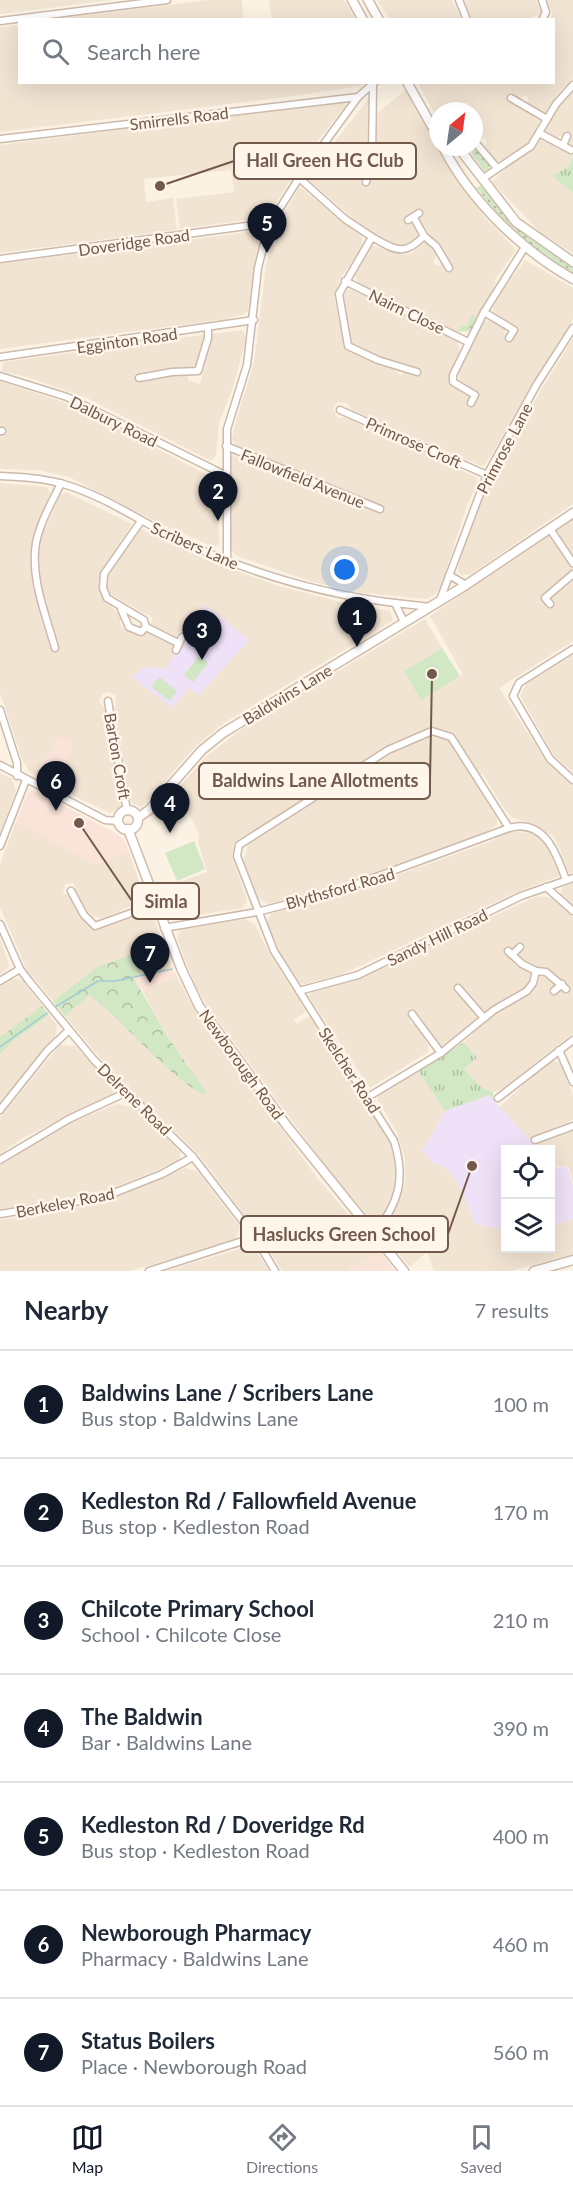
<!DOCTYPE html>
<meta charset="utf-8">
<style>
:root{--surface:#fff;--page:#f2f2f3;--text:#1f2937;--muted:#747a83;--line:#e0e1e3;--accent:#111827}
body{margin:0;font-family:Lato,sans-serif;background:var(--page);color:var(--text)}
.controls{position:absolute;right:18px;bottom:18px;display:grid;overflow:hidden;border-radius:0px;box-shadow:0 6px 24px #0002}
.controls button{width:54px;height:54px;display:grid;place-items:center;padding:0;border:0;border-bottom:2px solid var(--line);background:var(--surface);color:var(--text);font:30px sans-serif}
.compass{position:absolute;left:429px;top:102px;width:54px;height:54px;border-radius:50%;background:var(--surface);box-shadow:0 6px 24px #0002;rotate:29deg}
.you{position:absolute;left:345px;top:570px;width:21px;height:21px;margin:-15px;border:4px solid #fff;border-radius:50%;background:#1a73e8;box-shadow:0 0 0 9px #1a73e833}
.badge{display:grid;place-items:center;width:39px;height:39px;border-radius:50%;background:var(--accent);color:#fff;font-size:20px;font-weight:700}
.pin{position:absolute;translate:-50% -50px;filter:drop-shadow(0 2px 3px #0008)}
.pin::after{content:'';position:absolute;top:32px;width:21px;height:18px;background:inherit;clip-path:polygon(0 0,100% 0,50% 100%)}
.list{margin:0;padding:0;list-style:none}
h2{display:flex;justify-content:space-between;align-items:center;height:78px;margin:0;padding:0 24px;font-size:26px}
h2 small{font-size:20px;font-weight:400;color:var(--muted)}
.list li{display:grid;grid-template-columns:39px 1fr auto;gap:18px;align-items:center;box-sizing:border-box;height:108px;padding:0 24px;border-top:2px solid var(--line)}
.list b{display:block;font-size:22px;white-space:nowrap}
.list p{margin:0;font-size:20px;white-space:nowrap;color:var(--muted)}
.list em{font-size:20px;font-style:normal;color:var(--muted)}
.icon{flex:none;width:33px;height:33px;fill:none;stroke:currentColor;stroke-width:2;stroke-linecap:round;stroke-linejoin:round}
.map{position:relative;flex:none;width:573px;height:1271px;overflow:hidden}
.search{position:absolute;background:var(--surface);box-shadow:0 6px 24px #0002;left:18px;right:18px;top:18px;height:66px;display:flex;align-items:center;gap:15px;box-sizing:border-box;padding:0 21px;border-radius:0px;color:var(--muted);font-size:22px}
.sheet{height:834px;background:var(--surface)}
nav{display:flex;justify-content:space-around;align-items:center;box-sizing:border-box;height:84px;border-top:2px solid var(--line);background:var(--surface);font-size:16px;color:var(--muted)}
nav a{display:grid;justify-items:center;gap:3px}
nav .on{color:var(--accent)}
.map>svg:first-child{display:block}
</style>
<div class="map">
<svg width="573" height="1271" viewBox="0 0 573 1271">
<defs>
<pattern id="grass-dots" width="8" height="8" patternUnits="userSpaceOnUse" patternTransform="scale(1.5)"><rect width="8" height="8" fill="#d2e7c4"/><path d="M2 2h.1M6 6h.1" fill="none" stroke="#afbea1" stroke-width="1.8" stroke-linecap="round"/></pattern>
<pattern id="forest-crowns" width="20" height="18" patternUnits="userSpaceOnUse" patternTransform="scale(1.5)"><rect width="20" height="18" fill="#d2e7c4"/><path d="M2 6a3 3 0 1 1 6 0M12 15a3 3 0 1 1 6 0" fill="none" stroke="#afbea1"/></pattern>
<pattern id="park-tufts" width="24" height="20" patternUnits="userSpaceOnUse" patternTransform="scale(1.5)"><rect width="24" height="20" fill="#d2e7c4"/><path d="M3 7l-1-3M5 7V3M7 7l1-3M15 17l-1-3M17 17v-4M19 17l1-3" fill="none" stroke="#afbea1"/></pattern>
</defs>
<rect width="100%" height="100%" fill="#fbf2e4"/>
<g fill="#f2e4d3">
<path d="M0,0H112L0,14Z"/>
<path d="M207,0H242L243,19H58Z"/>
<path d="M269,0H344L355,19H272Z"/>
<path d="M377,0H452L461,19H390Z"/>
<path d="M464,0H536L542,13L529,19H472Z"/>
<path d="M547,0H573V79L557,94L546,112L539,111L528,104L527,95L520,98L513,96L509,99L540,121L528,143L518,153L497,162L483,148L487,143L485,138L478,139L474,136V111H438V120L418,83L554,82V20L551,19L552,13Z"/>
<path d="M19,25L20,82L365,83L360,86L279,98L0,132V27Z"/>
<path d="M573,89V150L569,146V137L565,134L557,138L547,133L544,128L559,103Z"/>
<path d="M406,90L447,163L483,215L516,250L494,281L496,283L477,317L472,315L466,326L462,324L458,332L358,284L355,275L372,246L406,254L412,253L425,242L437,253L433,263L437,266L442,264L450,270L452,265L420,222V212H415L405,221L416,227L418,237L405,248L396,246L364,228L306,178L371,96L368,156L362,182L368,184L375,146L376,114Z"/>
<path d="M344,101L346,105L309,152L272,209L259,218L180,229L176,199L234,192L231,170L144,179L146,202L173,198L177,230L0,253V145Z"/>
<path d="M540,139L573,154L570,165L552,176L573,193V253L541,233L492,182L507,167L532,149Z"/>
<path d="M300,187L361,236L363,241L359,252L340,279L334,298L345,348L350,352L394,369L401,376L404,371L417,376L419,371L404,363L388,361L356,347L351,343L342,300L344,294L349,289L400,311L458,341L459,352L448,383L472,397L469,403L473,406L480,395L459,383V368L484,321L492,320L506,329L504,337L512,341L518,328L494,312L493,308L500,292H502L525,260L573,288V319L486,464L481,466L352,410L346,403L338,402L334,406L333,410L338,418H347L476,477L478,483L468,503L440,588L435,595L426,599L353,592L310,581L237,556L231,549L230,457L233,455L254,464L257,454L239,447L232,440L235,424L254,363L266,266L275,228Z"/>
<path d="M256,231L259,235L248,311L245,314L226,319L0,349V264Z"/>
<path d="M243,330L246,339L233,387L219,423L216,455L211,461L87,398L27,377L1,371L4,362L202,335L205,338L203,352L195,367L172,368L136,376L138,381L172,375H188V380L200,384L212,334Z"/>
<path d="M573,338V504L471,574L461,575L458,571L459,563L479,504L532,405Z"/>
<path d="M0,381L75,406L213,478L218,483L219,545L214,547L150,519L69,477L38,470L0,469Z"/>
<path d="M0,483L47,487L50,494L38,523L46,527L60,495L66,492L132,524L100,574L98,581L101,595L120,616L121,627L143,637L146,631L175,644L176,650L166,669L144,667L172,707L189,687L199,694L249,640L206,606L183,633L180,631L176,636L150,625L153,618L108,593L107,576L141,529L209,561L279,586L352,605L390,611L393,620L224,723L196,746L142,807L130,802L115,708L116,696L109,692L103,694L99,702L107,712L121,806L110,813L53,786L72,748L59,737L36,772H30L22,759L0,693Z"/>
<path d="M573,518V641L499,688L546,761L573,785V872L569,873L555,838L536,825L512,817L503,807L482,773L473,779L497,819V825L483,833L328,891L267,904L258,898L243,862L248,844L240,838L234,844L232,856L247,901L242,908L178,918L169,913L160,889L207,872L198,842L199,833L176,790L208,755L242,729L425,619L442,648L404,671L421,699L463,674L430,616Z"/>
<path d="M571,656H573V772L554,756L520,695L527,683Z"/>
<path d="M0,773L12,779L16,791L0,833Z"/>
<path d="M16,822L96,864L129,852L145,900L103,918L92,916L76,894L74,883L65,884L63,893L69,896L84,920L94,930L152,912L172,969L142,975L140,969L97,967L53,1001L27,970L0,907V864Z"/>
<path d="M510,832L531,833L545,842L560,876L514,893L343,974L305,984L300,983L282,955L266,923L271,913L331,899L489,842Z"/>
<path d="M573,883V905L560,894L563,887Z"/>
<path d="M537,896L552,898L573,915V1033L501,1090L493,1092L481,1087L464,1069L477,1058L464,1042L476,1031L471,1025L441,1046L416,1012L410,1017V1023L419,1027L429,1048L428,1052L370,1088L309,997L311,993L371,973Z"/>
<path d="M245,919L255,925L269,953L306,1011L294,1020L297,1024L310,1016L391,1144L397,1171V1184L389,1207L381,1218L367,1216L331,1173L207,1006L195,985L177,939L180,930Z"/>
<path d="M0,938L9,966L0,975Z"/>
<path d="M176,975L198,1016L319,1180L379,1250L363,1264L350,1267L351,1271H282L261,1237L199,1155L105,1064L65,1016L89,994L191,1069L166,1034L143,992Z"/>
<path d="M13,978L23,981L42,1006L0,1037V986Z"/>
<path d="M49,1015L57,1025L55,1037L0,1102V1054L13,1041Z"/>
<path d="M60,1045L75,1046L114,1087L112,1094L23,1138L0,1154V1117Z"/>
<path d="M551,1060L560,1063L573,1094V1120L527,1140L499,1107Z"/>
<path d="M418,1071L445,1111L422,1151L432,1162L447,1169L461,1188L475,1224L505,1230L506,1248H550L551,1226L573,1219V1254L510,1271H434L427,1252L410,1267L384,1235L405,1183V1158L396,1131L378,1100V1096Z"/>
<path d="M117,1104L137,1108L181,1151L179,1161L106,1191L0,1210V1164L68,1124Z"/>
<path d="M573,1130V1183L568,1165L559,1167L551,1159L550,1150L537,1147V1144Z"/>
<path d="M185,1168L197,1171L240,1227L235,1240L130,1271H0V1220L93,1204L120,1196Z"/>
<path d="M246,1247L257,1252L269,1271H166Z"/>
</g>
<g fill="#fae3d9">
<path d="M60,736L72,743V748L53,786L30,772H36Z"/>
<path d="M32,790L116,833L126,843L129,852L96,864L16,822L27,794Z"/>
<path d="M172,969L176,975L143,992L133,977Z"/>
<path d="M379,1250L395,1271H351L350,1267L363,1264Z"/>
</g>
<g fill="#efe1f7">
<path d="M206,605L249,640L199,695L189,688L172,708L132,677L144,667L166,669L176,650L180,652L187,637L183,633Z"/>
<path d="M489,1095L538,1149L506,1150L505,1230L475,1224L461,1188L447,1169L432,1162L422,1151L445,1111Z"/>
<path d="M551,1161L558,1168L567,1166L573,1186V1219L551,1226Z"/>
</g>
<g fill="url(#grass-dots)">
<path d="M474,144L489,162V170L484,171L467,147H474Z"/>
<path d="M481,185L522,232L573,267V276C533,252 504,225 477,188Z"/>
<path d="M472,315L477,317L470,331L458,332L462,324L466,326Z"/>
</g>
<g fill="url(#forest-crowns)">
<path d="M133,954L142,975L133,977L166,1034L207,1093L203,1095C159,1068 129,1025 89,995L65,1016L53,1001L97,967Z"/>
<path d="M42,1006L49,1015L13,1041L0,1054V1037Z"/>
</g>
<g fill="url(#park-tufts)">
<path d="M573,156V193L552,176L570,165Z"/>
<path d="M464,1042L477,1058L464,1069L481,1087L493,1092L494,1100L489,1095L445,1111L418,1071Z"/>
</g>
<g fill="#d2e7c4">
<path d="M442,648L460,676L421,700L404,671Z"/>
<path d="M199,656L208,663L193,682L184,675Z"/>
<path d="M159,677L177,691L170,701L151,687Z"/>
<path d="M194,841L205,869L177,881L165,853Z"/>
</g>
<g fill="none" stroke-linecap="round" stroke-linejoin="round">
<g stroke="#a1ccd4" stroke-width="1.5">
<path d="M55,1007L98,981H116L172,969"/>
<path d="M0,1047L47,1013"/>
</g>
<g stroke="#ccbaac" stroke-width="9">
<g id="street">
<path d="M459,0L467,20"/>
<path d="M542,0L546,12L542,20"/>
<path d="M0,21L167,0"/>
<path d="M511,98L547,119"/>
<path d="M539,133L571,150"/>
<path d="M0,139L358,97"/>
<path d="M474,141L497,168"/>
<path d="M563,145L567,136"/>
<path d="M299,178L345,219L372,237L339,294L348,346L378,360L417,372"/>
<path d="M482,179L531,146L556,104L573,85"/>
<path d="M366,182L372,157L373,85"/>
<path d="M408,220L419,213"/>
<path d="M424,236L436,246L449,268"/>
<path d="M372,237C395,250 404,257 424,236L414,218"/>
<path d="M0,259L254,225L268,227"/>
<path d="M345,281L468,342"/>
<path d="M484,312L525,247"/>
<path d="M0,357L254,320"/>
<path d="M0,376L67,397L225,475"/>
<path d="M139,378L172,372L198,371L208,338V329"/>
<path d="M471,403L475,395L453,382V375L484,312L514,330L509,338"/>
<path d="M340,410L487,475"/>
<path d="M0,431H2"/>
<path d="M226,446L380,509"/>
<path d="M0,476C21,477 42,478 63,484C106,496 145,525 186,543C253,574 322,594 395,603L404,622"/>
<path d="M141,521L104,574L103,588L107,598L144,620L146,627"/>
<path d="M550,529L573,563"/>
<path d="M227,560V429L247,365L258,268L268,227L299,178L358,97L375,82"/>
<path d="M449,575L466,585"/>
<path d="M440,600L487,475L537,384L573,328"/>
<path d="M395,603L430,607"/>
<path d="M550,604L545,598L573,574"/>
<path d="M121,609L129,627L141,632L146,627"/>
<path d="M146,627L178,643"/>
<path d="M55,648C46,615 30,578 36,543C40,522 52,502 61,483"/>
<path d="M573,649L519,683L513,696L550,759L573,780"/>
<path d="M176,650L182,637"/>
<path d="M108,701L127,811"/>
<path d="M0,710L17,763V776"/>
<path d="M0,765L105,820L118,821"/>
<path d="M0,846L26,780"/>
<path d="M546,887L573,911"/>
<path d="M71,891L84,915L95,926L156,904"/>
<path d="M0,924L20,969L29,981L94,1060L193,1157L255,1237L275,1271"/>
<path d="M164,928L257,912L338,891L509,828"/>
<path d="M508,951L522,964L536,971"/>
<path d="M512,955L520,947"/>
<path d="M0,981L20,969"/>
<path d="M458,988L484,1018"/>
<path d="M299,991L358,975L521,896L573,878"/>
<path d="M554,991L562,984"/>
<path d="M412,1014L441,1053"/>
<path d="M559,1050L573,1082"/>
<path d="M368,1097L441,1053L494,1010L527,991L533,983L536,971L546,972L566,989"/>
<path d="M498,1098L573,1040"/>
<path d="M0,1110L47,1051L69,1030"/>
<path d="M535,1140L573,1126"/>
<path d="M0,1160L69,1119L127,1092"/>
<path d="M0,1214L104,1197L162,1174L193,1157"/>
<path d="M373,1234C399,1205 406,1179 394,1141L274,951L237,856L239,845L388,750L432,731L451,737L509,828C545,818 557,855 566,880"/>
<path d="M149,1271L255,1237"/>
</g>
</g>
<g stroke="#d0bcac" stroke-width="11">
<g id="secondary">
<path d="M352,0L363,20"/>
<path d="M368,0L379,20"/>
<path d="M407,82L438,137"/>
<path d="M443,147C470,200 521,250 573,279"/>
<path d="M458,147L516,222L573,262"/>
<circle cx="128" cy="820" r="10"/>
<path d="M139,817L149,810L202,750L223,733L466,585L573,513"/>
<path d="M128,829L181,968L199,1006L287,1126L404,1271"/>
<path d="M534,1271L573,1260"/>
</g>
</g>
<use href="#street" stroke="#fff" stroke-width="6"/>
<use href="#secondary" stroke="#fff" stroke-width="8"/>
</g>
<g text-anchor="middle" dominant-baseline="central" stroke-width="5" stroke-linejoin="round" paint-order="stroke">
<g font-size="16" fill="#72594c" stroke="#fef6ea">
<text transform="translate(179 118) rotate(-7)">Smirrells Road</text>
<text transform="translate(134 242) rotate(-8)">Doveridge Road</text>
<text transform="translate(407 311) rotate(26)">Nairn Close</text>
<text transform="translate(127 340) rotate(-8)">Egginton Road</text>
<text transform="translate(114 421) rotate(26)">Dalbury Road</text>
<text transform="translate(414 442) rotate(24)">Primrose Croft</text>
<text transform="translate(504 448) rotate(-62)">Primrose Lane</text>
<text transform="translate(303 478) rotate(22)">Fallowfield Avenue</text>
<text transform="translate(195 545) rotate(24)">Scribers Lane</text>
<text transform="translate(287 694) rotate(-31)">Baldwins Lane</text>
<text transform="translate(118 756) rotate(80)">Barton Croft</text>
<text transform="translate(340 888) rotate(-16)">Blythsford Road</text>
<text transform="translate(437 937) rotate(-26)">Sandy Hill Road</text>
<text transform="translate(242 1064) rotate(54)">Newborough Road</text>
<text transform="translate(350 1070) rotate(57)">Skelcher Road</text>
<text transform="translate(135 1099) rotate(44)">Delrene Road</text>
<text transform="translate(65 1202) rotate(-11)">Berkeley Road</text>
</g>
</g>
<path fill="none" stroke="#72594c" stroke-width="2" d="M160 186L234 161M432 674L430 781M79 823L132 901M472 1166L448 1234"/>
<g fill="#72594c" stroke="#fef6ea" stroke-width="2">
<circle cx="160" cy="186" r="6"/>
<circle cx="432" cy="674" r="6"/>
<circle cx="79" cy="823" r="6"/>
<circle cx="472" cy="1166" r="6"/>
</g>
<g fill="#fef6ea" stroke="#72594c" stroke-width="2">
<rect x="234" y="143" width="182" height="36" rx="6"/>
<rect x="199" y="763" width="231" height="36" rx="6"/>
<rect x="132" y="883" width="67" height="36" rx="6"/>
<rect x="241" y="1216" width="207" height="36" rx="6"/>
</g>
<g font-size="18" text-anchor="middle" font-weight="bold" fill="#72594c">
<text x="325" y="167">Hall Green HG Club</text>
<text x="315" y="787">Baldwins Lane Allotments</text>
<text x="166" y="908">Simla</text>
<text x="344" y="1241">Haslucks Green School</text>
</g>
</svg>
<div class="controls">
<button><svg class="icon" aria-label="locate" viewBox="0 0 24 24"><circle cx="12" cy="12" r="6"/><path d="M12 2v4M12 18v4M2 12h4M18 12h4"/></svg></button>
<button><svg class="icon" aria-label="layers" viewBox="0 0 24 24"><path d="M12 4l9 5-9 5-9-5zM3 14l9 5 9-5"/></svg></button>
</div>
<svg class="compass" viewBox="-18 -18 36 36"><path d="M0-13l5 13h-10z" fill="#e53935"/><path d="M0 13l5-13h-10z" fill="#747a83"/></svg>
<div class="you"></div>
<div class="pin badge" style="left:357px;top:647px">1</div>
<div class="pin badge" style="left:218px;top:521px">2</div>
<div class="pin badge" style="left:202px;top:660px">3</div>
<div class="pin badge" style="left:170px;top:833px">4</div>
<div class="pin badge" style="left:267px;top:253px">5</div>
<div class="pin badge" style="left:56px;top:811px">6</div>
<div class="pin badge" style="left:150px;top:983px">7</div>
<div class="search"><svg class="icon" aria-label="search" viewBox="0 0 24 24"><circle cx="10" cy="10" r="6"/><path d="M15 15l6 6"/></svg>Search here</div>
</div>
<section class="sheet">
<h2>Nearby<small>7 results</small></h2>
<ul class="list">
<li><span class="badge">1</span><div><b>Baldwins Lane / Scribers Lane</b><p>Bus stop · Baldwins Lane</p></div><em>100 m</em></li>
<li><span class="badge">2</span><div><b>Kedleston Rd / Fallowfield Avenue</b><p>Bus stop · Kedleston Road</p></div><em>170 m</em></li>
<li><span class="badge">3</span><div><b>Chilcote Primary School</b><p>School · Chilcote Close</p></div><em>210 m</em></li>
<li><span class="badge">4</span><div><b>The Baldwin</b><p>Bar · Baldwins Lane</p></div><em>390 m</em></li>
<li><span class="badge">5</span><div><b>Kedleston Rd / Doveridge Rd</b><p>Bus stop · Kedleston Road</p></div><em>400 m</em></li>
<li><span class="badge">6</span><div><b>Newborough Pharmacy</b><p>Pharmacy · Baldwins Lane</p></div><em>460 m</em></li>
<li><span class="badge">7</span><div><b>Status Boilers</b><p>Place · Newborough Road</p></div><em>560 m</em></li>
</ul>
</section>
<nav>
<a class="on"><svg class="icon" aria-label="map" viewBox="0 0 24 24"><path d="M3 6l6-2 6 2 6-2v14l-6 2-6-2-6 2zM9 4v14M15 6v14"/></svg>Map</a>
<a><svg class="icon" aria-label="directions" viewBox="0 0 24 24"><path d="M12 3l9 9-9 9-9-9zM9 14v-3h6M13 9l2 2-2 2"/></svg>Directions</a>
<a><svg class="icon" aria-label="saved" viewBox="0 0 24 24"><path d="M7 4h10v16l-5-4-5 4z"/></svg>Saved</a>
</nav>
